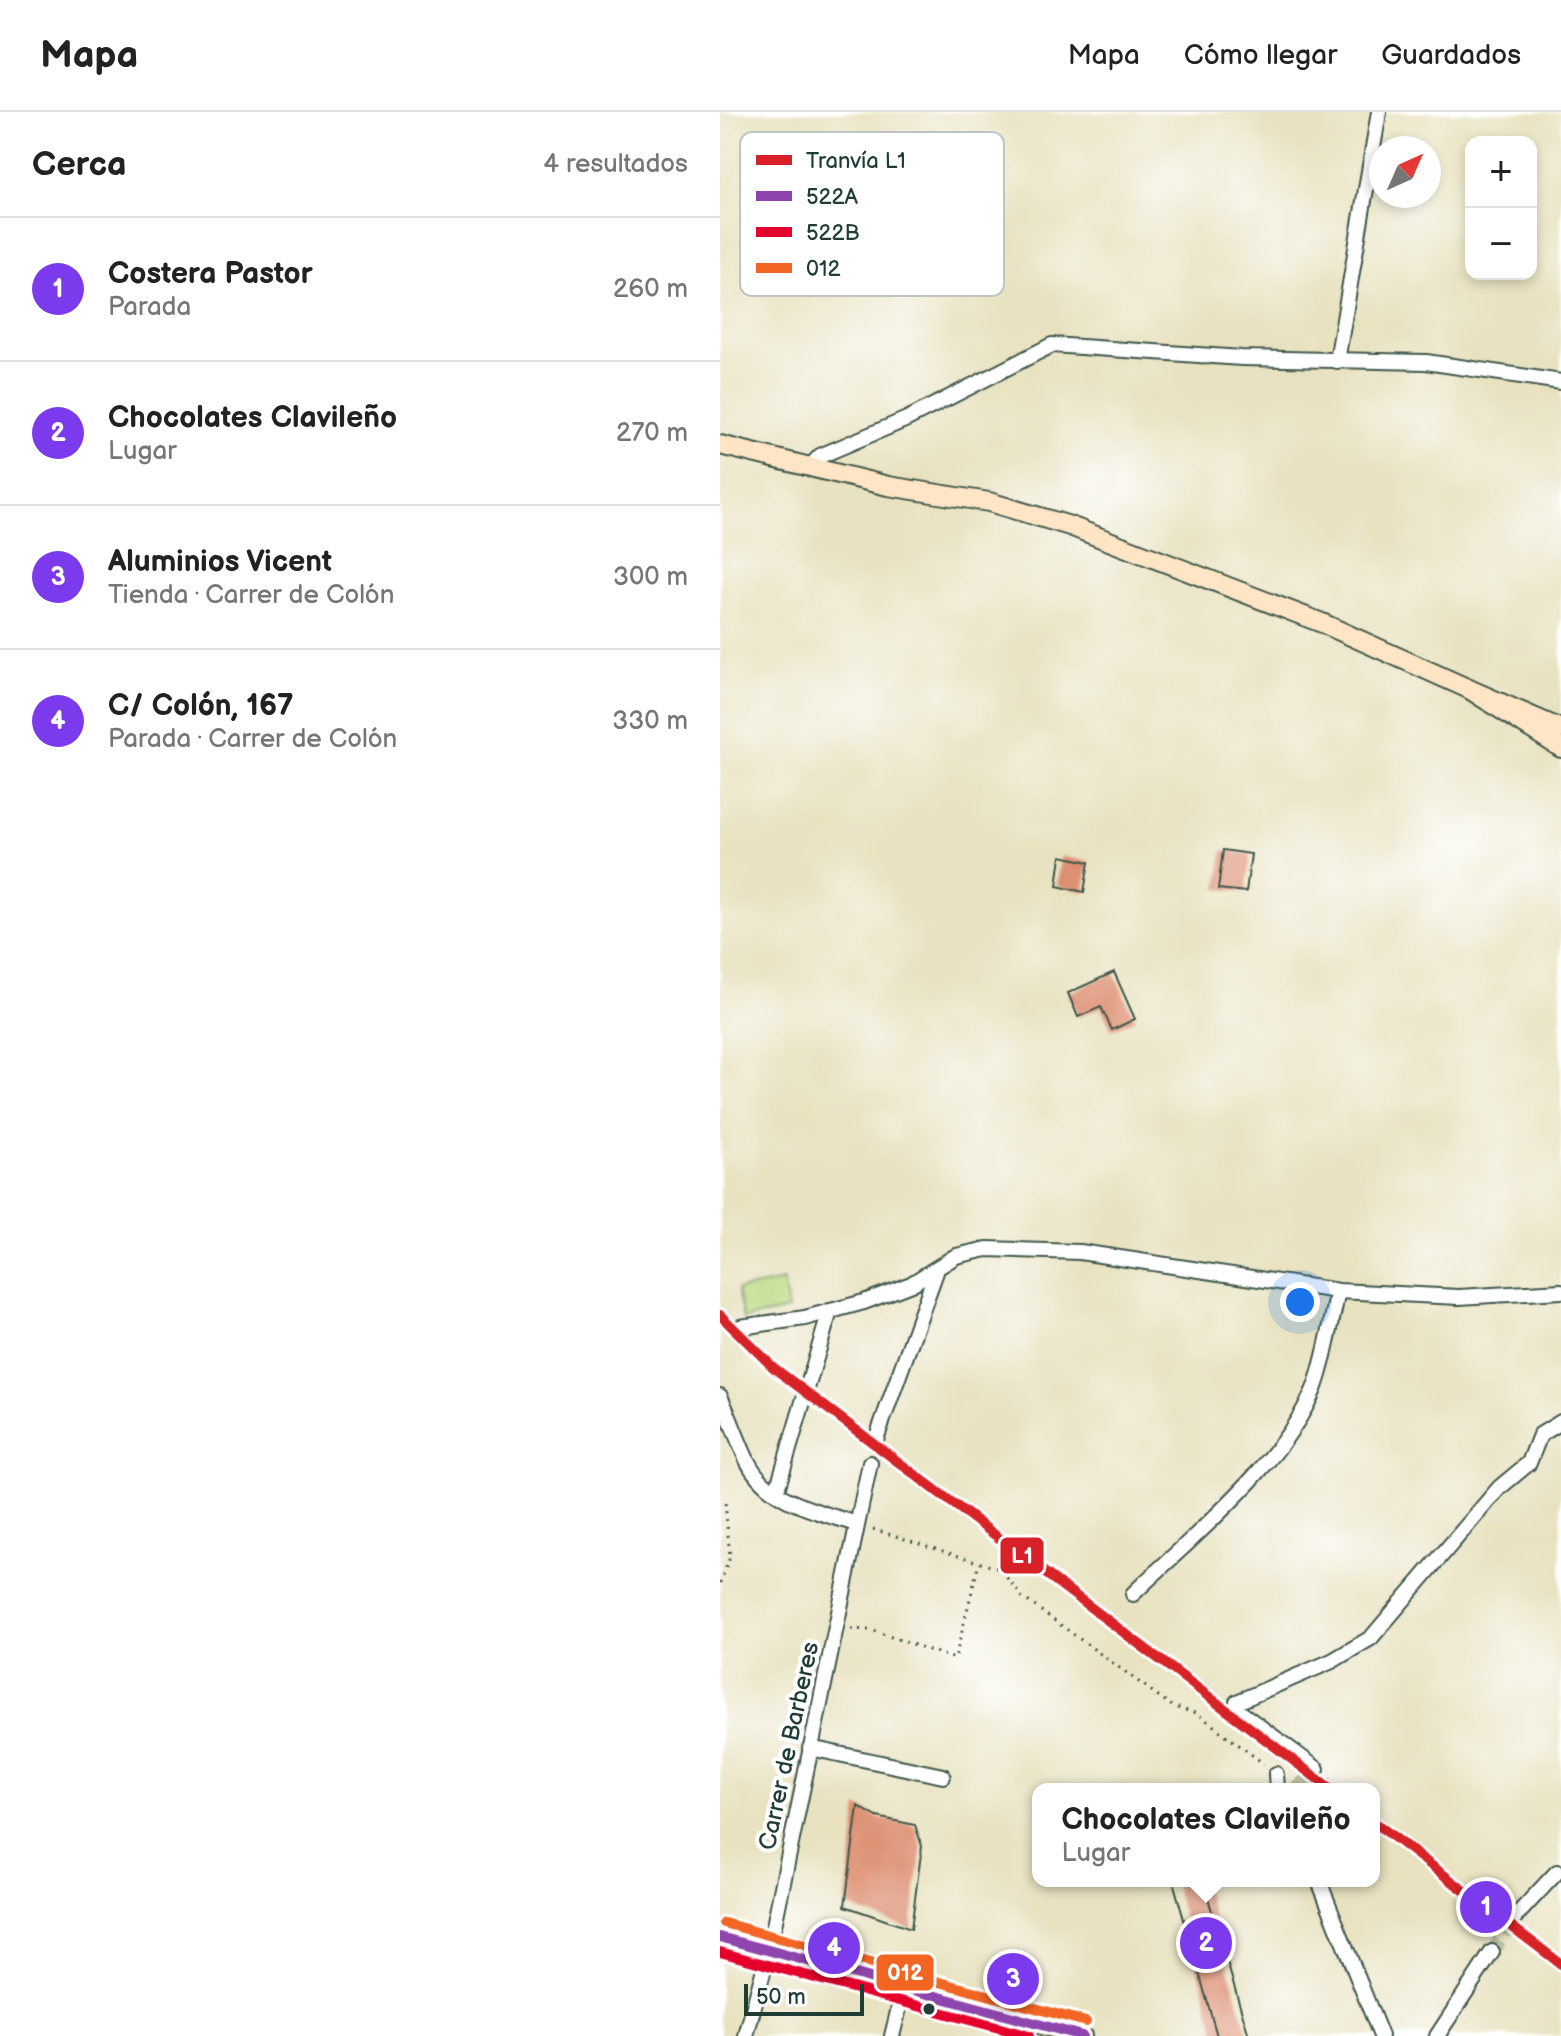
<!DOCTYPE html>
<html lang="es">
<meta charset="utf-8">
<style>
:root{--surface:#fff;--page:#f6f6f6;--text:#222;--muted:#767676;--line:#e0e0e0;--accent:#7c3aed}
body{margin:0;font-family:"Balsamiq Sans",sans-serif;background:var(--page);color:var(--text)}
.controls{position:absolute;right:24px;top:24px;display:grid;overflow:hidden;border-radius:16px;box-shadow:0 4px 12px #0003}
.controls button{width:72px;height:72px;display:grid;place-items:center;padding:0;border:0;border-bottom:2px solid var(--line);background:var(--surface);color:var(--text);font:40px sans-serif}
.compass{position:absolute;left:649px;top:24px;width:72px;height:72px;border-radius:50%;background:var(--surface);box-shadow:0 4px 12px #0003;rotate:45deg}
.scale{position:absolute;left:24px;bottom:20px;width:120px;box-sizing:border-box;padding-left:8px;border:4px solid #1f3d34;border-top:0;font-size:22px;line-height:28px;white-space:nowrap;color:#1f3d34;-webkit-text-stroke:6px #fff;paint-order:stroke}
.you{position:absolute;left:580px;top:1190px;width:28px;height:28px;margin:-20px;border:6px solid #fff;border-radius:50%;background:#1a73e8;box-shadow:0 0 0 12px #1a73e833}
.badge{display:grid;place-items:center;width:52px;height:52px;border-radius:50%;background:var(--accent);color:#fff;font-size:26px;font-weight:700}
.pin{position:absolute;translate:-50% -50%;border:4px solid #fff;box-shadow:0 2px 8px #0006}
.popup{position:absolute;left:312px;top:1671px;width:348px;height:104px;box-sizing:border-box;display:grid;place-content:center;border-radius:16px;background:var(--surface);filter:drop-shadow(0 2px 6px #0005);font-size:26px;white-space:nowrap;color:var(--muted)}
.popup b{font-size:30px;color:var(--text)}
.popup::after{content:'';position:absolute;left:50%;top:100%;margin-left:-16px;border:16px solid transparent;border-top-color:var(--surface)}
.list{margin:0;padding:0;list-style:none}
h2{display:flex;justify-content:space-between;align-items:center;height:104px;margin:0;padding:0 32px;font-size:34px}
h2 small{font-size:26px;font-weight:400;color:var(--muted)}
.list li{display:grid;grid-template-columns:52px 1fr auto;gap:24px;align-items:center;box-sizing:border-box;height:144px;padding:0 32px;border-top:2px solid var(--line)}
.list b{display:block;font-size:30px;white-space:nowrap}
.list p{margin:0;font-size:26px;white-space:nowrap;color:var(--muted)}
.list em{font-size:26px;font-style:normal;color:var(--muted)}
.map{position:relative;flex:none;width:841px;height:1924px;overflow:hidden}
header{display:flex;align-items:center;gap:48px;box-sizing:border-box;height:112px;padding:0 40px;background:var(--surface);border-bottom:2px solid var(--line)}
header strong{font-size:38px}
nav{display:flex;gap:44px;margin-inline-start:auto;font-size:28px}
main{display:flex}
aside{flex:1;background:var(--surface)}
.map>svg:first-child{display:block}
</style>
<header>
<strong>Mapa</strong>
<nav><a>Mapa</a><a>Cómo llegar</a><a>Guardados</a></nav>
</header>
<main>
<aside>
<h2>Cerca<small>4 resultados</small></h2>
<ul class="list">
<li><span class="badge">1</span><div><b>Costera Pastor</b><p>Parada</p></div><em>260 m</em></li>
<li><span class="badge">2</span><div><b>Chocolates Clavileño</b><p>Lugar</p></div><em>270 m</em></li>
<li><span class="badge">3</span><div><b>Aluminios Vicent</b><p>Tienda · Carrer de Colón</p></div><em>300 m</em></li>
<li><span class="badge">4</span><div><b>C/ Colón, 167</b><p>Parada · Carrer de Colón</p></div><em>330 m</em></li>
</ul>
</aside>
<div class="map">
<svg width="841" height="1924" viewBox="0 0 841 1924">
<rect width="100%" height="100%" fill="#fff"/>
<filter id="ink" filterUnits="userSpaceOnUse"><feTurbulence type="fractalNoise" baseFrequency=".0125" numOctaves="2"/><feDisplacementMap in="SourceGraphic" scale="16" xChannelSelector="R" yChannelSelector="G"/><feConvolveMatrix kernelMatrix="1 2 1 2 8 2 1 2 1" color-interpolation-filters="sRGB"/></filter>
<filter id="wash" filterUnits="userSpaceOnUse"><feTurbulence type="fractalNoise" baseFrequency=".006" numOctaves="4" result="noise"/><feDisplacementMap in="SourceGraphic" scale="32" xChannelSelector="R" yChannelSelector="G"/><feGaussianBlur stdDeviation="1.8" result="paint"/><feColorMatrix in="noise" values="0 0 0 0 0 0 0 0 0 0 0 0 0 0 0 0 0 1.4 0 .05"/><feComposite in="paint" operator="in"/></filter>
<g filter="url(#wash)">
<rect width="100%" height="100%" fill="#e8e2c0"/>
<path fill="#b9d87f" stroke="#6c8a5a" stroke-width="2" d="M63,1169L68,1198L23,1207L17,1178Z"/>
<g id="blocks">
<g fill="#dd8e71">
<path d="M503,738L531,742L526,780L498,777Z"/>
<path d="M341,744L369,750L364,780L337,774Z"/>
<path d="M394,860L415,907L392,918L381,895L358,905L348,881Z"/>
<path d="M138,1694L157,1705L195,1713L202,1734L191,1817L125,1794Z"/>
<path d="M453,1769H483L529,1924H497Z"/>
</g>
</g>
</g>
<g filter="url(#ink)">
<use href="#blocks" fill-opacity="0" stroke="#3d5649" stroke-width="2"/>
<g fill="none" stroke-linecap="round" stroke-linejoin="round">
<g stroke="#c0c1a4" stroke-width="14" stroke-dasharray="14 7" stroke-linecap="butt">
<path d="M576,1677L592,1662"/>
<path d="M772,1840L795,1805"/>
</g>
<g stroke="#3d5649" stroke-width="18">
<g id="street">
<path d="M617,249L659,0"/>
<path d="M90,355L100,344L187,307L332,233L522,246L706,250L841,270"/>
<path d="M20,1215L85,1206L144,1190L191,1172L236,1144L267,1137L360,1140L618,1179L739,1185L841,1179"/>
<path d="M0,1284C10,1305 17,1327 27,1348C47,1390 96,1399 137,1412"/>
<path d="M155,1330L216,1160"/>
<path d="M56,1381L110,1199"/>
<path d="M413,1482C472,1425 564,1351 595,1275C606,1245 611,1210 618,1179"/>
<path d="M90,1636L223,1664"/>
<path d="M556,1662L557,1677"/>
<path d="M592,1662L597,1657L517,1598V1590L612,1549L651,1526L779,1376L809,1351L820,1323L841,1310"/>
<path d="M599,1769L661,1924"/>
<path d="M795,1805L837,1760"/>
<path d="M26,1924L49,1838L150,1351"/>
<path d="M172,1924L184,1876"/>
<path d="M717,1924L772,1840"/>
</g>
</g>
<g stroke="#3d5649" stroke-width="22">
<g id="secondary">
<path d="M0,333L168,374L269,390L350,414L602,511L749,577"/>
<path d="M841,617L749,577L841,636"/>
<path d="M0,1825L362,1924"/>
</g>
</g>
<g stroke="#3d5649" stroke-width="3" stroke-dasharray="2 6" stroke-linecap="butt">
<path d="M153,1417L280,1457L302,1485L452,1594L478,1602L544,1652"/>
<path d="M0,1471L10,1445L5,1390"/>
<path d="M131,1517L151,1518L235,1547L259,1451"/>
<path d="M609,1667L622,1677"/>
<path d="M654,1703L724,1759"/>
</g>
<use href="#street" stroke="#fff" stroke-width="14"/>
<use href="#secondary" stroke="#fee5c5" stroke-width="18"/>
<g stroke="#fff" stroke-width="16">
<path id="bus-1" d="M0,1825L362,1924"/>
</g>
<g stroke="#fff" stroke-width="16">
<path id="bus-2" d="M0,1840L309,1924"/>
</g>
<g stroke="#fff" stroke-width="16">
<path id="bus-3" d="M4,1811L366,1910"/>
</g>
<use href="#bus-1" stroke="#8e44ad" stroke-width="10"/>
<use href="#bus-2" stroke="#e4002b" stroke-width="10"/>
<use href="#bus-3" stroke="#f26522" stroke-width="10"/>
<g stroke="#fff" stroke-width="16">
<g id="tram-1">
<path d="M0,1203L54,1256L611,1677"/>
<path d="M654,1710L841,1852"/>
</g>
</g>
<use href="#tram-1" stroke="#d72028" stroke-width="10"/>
</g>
</g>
<circle fill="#1f3d34" stroke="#fff" stroke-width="3" cx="209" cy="1897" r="7"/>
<g text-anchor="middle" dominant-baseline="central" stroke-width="8" stroke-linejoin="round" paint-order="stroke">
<g font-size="24" fill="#1f3d34" stroke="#fff">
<text transform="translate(69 1634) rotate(-78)">Carrer de Barberes</text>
</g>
</g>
<rect x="20" y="20" width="264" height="164" rx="12" fill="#fff" stroke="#bcc5c2" stroke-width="2"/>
<rect x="36" y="43" width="36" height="10" fill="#d72028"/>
<rect x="36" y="79" width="36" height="10" fill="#8e44ad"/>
<rect x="36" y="115" width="36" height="10" fill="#e4002b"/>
<rect x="36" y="151" width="36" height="10" fill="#f26522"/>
<g font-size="22" fill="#1f3d34">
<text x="86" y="56">Tranvía L1</text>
<text x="86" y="92">522A</text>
<text x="86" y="128">522B</text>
<text x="86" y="164">012</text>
</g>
<g stroke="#fff" stroke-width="3">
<rect x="279" y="1424" width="46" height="39" rx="8" fill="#d72028"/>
<rect x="155" y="1841" width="60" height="39" rx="8" fill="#f26522"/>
</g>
<g font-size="22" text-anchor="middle" font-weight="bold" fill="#fff">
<text x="302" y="1451">L1</text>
<text x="185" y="1868">012</text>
</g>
</svg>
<div class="controls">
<button>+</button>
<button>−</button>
</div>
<svg class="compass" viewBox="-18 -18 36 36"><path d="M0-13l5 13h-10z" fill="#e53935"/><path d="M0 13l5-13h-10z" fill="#767676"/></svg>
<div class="scale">50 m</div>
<div class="you"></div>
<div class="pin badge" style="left:766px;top:1795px">1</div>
<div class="pin badge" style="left:486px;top:1831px">2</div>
<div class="popup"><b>Chocolates Clavileño</b>Lugar</div>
<div class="pin badge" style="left:293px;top:1867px">3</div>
<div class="pin badge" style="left:114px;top:1836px">4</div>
</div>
</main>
